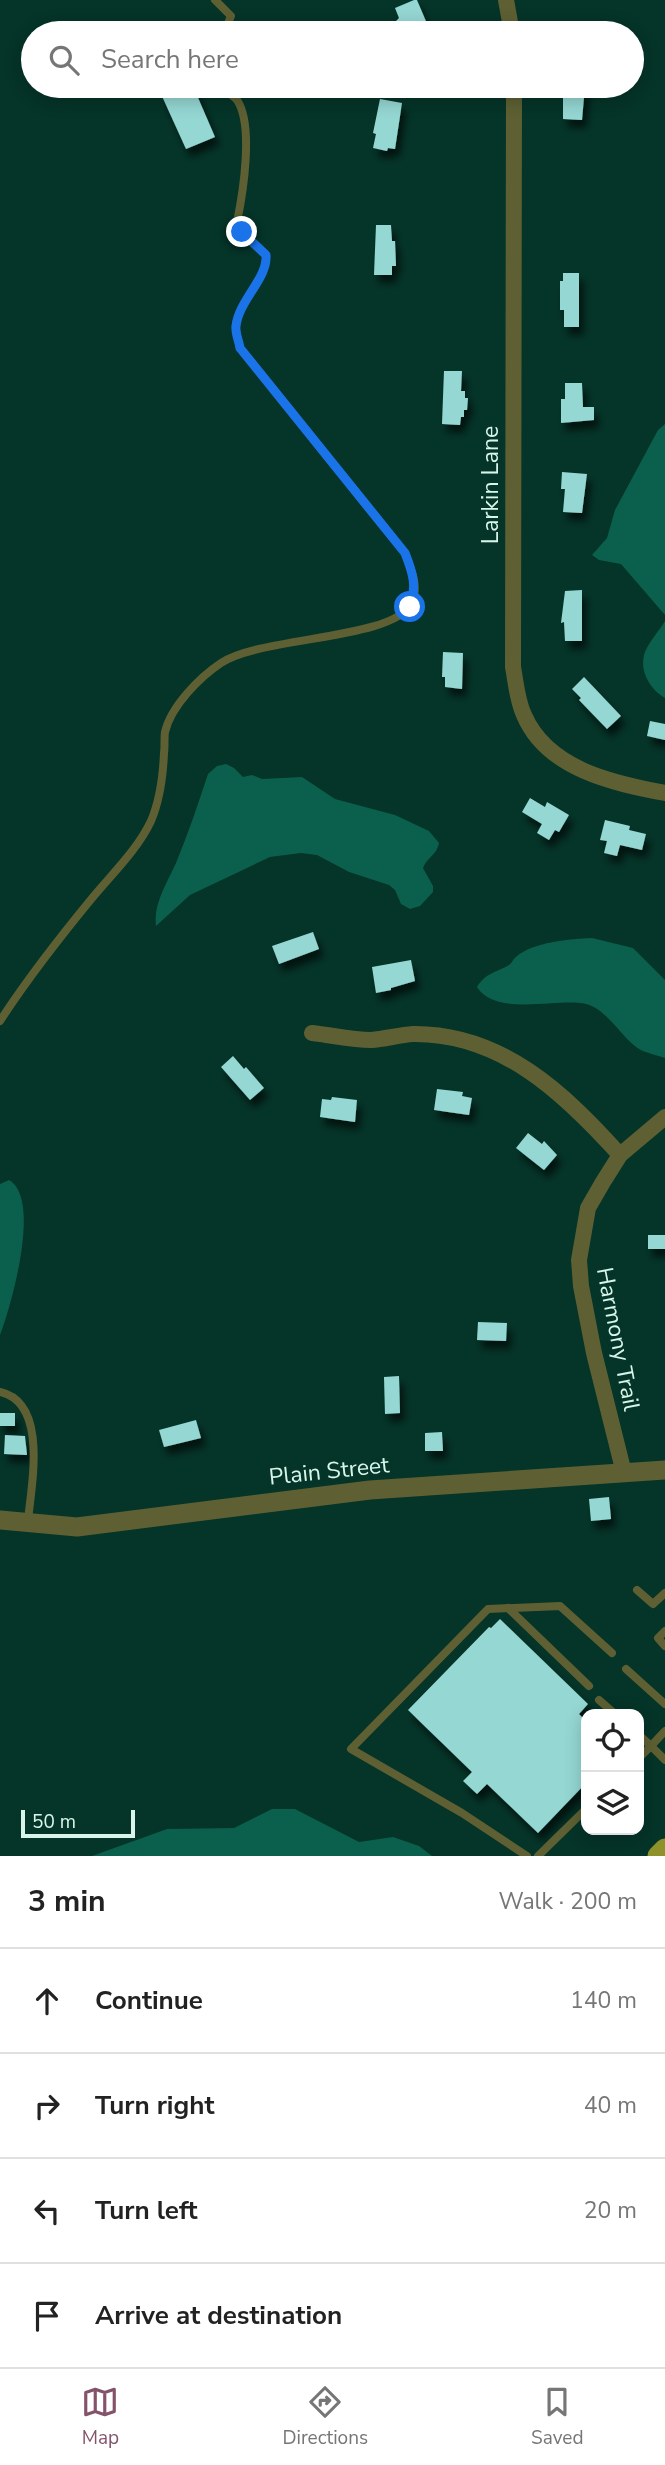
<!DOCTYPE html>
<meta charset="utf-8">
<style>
:root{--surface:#fff;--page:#f6f6f6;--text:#222;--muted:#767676;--line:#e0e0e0;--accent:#84536a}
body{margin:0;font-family:"Nunito Sans",sans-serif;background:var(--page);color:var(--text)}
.controls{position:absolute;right:21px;bottom:21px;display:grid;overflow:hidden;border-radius:14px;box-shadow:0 4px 18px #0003}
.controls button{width:63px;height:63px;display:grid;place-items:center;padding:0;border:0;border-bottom:2px solid var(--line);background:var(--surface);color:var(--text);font:35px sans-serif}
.scale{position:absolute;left:21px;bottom:18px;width:114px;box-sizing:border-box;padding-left:7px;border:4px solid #d8f5ea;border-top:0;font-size:19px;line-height:24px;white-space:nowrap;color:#d8f5ea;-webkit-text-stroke:5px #053428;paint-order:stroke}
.stop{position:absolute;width:21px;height:21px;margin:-16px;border:5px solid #1a73e8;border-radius:50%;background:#fff}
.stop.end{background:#1a73e8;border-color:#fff;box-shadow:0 2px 7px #0008}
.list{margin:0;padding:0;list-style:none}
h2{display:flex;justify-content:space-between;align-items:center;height:91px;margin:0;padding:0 28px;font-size:30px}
h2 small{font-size:23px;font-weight:400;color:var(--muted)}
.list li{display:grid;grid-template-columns:46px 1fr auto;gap:21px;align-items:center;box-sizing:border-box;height:105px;padding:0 28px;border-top:2px solid var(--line)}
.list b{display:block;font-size:26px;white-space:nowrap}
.list em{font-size:23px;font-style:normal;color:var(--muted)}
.icon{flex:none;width:38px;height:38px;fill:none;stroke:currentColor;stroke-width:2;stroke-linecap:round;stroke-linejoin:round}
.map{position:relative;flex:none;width:665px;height:1856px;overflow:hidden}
.search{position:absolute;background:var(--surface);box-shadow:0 4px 18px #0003;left:21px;right:21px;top:21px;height:77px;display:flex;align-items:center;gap:18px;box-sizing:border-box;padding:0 24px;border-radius:38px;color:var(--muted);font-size:26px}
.sheet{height:511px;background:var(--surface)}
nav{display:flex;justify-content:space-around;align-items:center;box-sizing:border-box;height:98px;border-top:2px solid var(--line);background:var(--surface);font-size:19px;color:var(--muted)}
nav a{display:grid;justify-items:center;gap:4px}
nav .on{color:var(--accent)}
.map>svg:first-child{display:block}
</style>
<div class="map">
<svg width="665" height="1856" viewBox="0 0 665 1856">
<defs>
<filter id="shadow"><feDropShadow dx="4.5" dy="8" stdDeviation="3.5" flood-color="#0009"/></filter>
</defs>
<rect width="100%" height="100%" fill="#053428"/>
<g fill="#0a604c">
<path d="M665,424V615L621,564L599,560L592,555L607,538L615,510L658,430Z"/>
<path d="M665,621V698C650,689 640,672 644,655C647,644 659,631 665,621Z"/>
<path d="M226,764L234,768L243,777L252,775L262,779L302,777L335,799L395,815L429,831L439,843C437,855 427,857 423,868L433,886V892L420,906L410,909L401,904L395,890L389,885L349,872L317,855L301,853L270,857L190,895L156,926C153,904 167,883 176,863C188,834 198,804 208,774L217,766Z"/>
<path d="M592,938L633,948L665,980V1058C657,1055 646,1053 639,1049C619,1036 606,1005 580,1003C551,1000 494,1015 477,987C487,972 495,973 509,965C512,963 513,959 516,957C532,942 571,939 592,938Z"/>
<path d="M9,1180C42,1199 11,1306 0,1335V1184Z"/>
<path d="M272,1809H295L359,1842L393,1837L419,1846L432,1856H92L167,1829L234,1828Z"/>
</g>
<g fill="#95d7d3" filter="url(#shadow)">
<path d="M414,0H417L428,26L423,28L425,33H384L399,18L395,8Z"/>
<path d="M179,86H193L215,137L186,149L161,94Z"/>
<path d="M563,86H585L582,120L563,119Z"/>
<path d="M380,99L402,103L395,149L388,148L387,151L373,148L376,134L373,133Z"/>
<path d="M376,225H391L392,241H395L396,266H392V275H374Z"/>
<path d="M563,273H579V327H564V310H560V281H563Z"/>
<path d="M444,371H462L461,391H465V398H468L467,410H464V417H461L460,425L442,424Z"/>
<path d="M565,383H582L583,407H594V420L561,423V399H565Z"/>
<path d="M562,472L587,474L582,513L563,512L565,489H561Z"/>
<path d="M582,590V641H565L564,622L561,623L565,591Z"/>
<path d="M443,652L463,653L462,689L445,687V677H442Z"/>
<path d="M584,677L621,716L607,729L579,700L581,698L572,689Z"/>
<path d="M650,721L665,724V740L647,736Z"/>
<path d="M530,798L545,807L547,802L569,815L559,832L555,830L549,840L537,833L542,824L522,812Z"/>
<path d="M605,820L630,826L629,830L646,834L642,850L620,845L617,856L604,853L607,841L600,840Z"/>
<path d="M313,932L319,949L279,964L272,946Z"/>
<path d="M411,960L415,981L391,988V990L376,993L372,967Z"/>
<path d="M233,1056L244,1069L246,1067L264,1088L250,1100L221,1067Z"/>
<path d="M437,1089L463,1092L462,1096L472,1098L469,1115L434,1110Z"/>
<path d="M332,1097L357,1100L355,1122L320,1117L322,1099L331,1100Z"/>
<path d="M528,1133L542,1144L544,1141L557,1155L544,1170L516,1148Z"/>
<rect x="648" y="1235" width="17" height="14"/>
<path d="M478,1322L507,1323L506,1341L477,1340Z"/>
<path d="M399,1376L400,1413L385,1414L384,1377Z"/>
<rect x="0" y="1413" width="15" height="13"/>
<path d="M196,1420L201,1438L164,1447L159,1430Z"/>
<path d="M442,1432L443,1451H425V1433Z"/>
<path d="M5,1435L25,1436L27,1455L4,1454Z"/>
<path d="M609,1497L611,1519L591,1521L589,1499Z"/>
<path d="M500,1619L588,1704L579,1714L586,1721V1783L538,1833L487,1784L477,1794L463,1781L472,1772L408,1710L489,1627L491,1628Z"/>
</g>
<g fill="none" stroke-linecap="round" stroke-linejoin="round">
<g stroke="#5e6033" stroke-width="8">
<path d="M215,0L231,16L224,33"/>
<path d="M0,1021C28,978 60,937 93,897C112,874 138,849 151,821C160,800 163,776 164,753C165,747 164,739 165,732C171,706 200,677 221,663C262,636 392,640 411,604C420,587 411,569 405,553L240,348C239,341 235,333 236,326C239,300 268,279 266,255L247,238L237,222C243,193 254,125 237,100C233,95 224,90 219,86"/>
<path d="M0,1392C49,1403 31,1486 28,1521"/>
<path d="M637,1590L653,1604L665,1593"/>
<path d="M508,1608L589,1686"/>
<path d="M665,1631L658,1638L665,1646"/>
<path d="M626,1669L665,1704"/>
<path d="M599,1700L615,1714"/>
<path d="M639,1735L651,1746L665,1731"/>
<path d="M639,1758L651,1746L665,1760"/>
<path d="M527,1856L462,1813L351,1749L488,1609L560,1606L612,1653"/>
<path d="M538,1856L586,1809"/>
</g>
<g stroke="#5e6033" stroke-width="16">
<path d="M506,0L512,33"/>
<path d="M514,86L513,667C516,683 517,700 524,715C547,769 612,783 665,793"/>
<path d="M312,1033C331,1035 352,1040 371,1040C385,1039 399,1035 413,1034C502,1033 565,1094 620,1155"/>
<path d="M624,1473L594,1353L581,1286L579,1260L588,1208L603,1182L620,1155L665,1117"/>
</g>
<path stroke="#5e6033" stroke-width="19" d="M0,1520L77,1527L370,1490L665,1470"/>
<path stroke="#8f922a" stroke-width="21" d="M658,1856L665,1849"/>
</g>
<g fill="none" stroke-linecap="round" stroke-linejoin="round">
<path stroke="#1a73e8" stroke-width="9" d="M242,232L266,255C268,278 239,300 236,326C235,333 239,341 240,348L405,553C413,573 417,587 410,607"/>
</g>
<g text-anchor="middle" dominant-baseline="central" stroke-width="7" stroke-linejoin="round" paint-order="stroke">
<g font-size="23" fill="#d8f5ea" stroke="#053428">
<text transform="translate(490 485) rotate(-90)">Larkin Lane</text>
<text transform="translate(618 1339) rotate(79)">Harmony Trail</text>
<text transform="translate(329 1471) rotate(-6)">Plain Street</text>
</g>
</g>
</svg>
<div class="controls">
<button><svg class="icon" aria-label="locate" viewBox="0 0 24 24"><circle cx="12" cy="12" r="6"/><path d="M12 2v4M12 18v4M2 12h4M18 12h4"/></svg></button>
<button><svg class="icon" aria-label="layers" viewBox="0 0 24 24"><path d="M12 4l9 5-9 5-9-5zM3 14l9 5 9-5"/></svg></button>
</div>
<div class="scale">50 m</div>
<div class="stop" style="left:410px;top:607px"></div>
<div class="stop end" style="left:242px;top:232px"></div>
<div class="search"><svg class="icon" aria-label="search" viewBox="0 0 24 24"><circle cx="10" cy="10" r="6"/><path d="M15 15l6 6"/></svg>Search here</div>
</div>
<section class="sheet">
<h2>3 min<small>Walk · 200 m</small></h2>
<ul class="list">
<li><svg class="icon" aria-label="ahead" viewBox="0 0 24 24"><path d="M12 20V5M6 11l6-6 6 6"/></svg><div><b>Continue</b></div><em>140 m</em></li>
<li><svg class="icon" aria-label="right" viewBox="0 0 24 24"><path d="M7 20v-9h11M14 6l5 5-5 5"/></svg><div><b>Turn right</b></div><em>40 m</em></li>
<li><svg class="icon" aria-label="left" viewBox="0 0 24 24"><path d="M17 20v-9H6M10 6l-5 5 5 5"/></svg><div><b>Turn left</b></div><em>20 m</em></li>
<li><svg class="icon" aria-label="arrive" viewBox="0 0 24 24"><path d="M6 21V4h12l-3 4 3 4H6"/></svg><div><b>Arrive at destination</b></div></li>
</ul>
</section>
<nav>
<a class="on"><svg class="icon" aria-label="map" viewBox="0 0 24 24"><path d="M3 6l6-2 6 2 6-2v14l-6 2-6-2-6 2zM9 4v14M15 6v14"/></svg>Map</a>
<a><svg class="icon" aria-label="directions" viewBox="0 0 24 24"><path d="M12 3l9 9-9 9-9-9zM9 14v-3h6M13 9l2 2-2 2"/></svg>Directions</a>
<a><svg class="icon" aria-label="saved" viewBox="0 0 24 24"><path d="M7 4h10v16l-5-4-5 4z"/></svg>Saved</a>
</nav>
